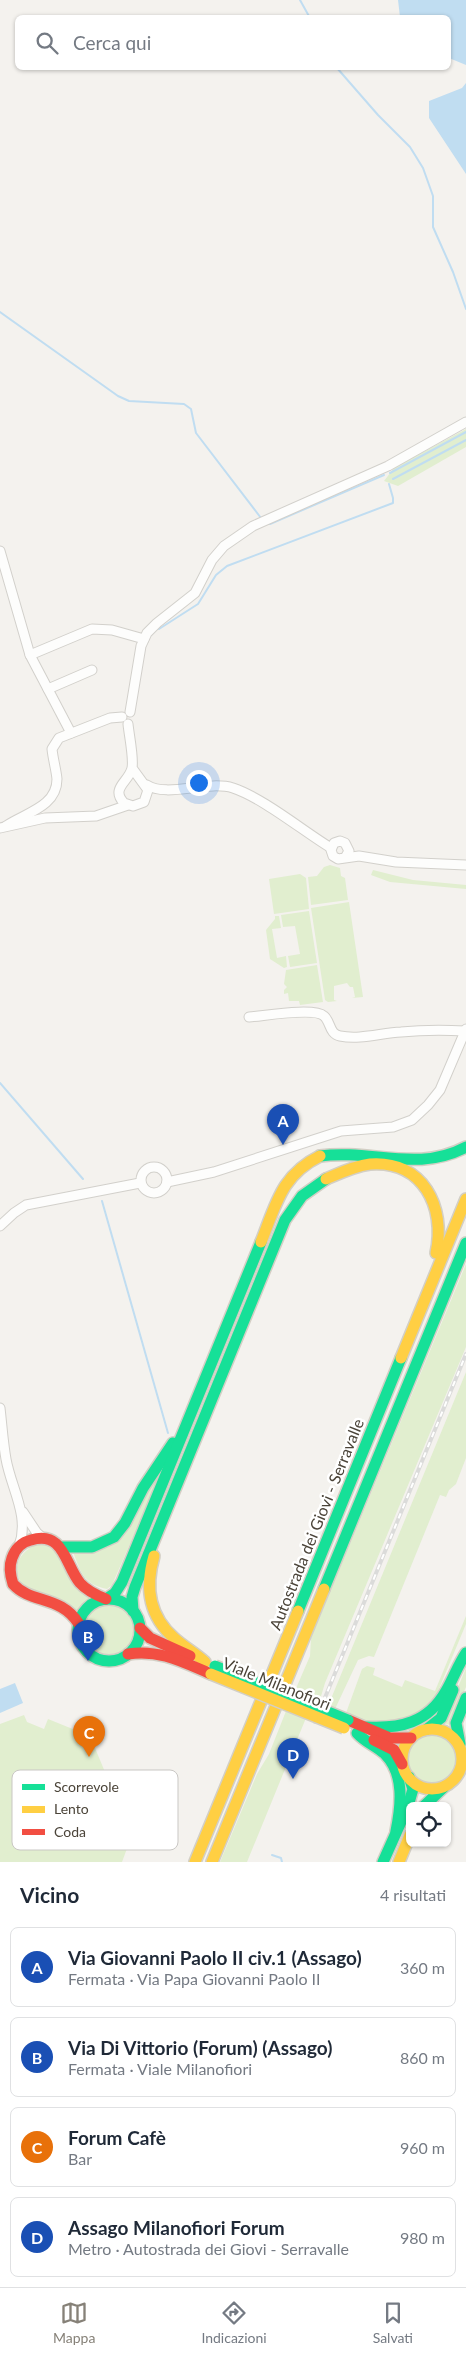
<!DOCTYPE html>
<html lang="it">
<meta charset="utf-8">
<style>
:root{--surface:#fff;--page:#f2f2f3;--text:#1f2937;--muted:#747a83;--line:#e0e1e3;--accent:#868178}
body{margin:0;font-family:Lato,sans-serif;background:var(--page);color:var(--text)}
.controls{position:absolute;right:15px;bottom:15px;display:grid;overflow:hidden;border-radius:8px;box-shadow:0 1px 4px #0004}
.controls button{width:45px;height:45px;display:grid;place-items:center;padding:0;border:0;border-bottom:1px solid var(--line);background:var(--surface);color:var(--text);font:25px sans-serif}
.you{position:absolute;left:198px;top:782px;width:18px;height:18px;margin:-12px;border:4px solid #fff;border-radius:50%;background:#1a73e8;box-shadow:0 0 0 8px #1a73e833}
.badge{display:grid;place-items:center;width:32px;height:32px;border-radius:50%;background:var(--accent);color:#fff;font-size:16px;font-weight:700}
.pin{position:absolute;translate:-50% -41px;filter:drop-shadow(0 1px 2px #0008)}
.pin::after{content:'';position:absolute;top:26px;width:18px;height:15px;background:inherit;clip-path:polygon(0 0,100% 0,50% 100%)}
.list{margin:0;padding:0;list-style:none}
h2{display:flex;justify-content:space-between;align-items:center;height:65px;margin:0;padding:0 20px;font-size:21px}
h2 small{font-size:16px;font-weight:400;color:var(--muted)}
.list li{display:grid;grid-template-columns:32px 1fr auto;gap:15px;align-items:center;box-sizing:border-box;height:80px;margin:0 10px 10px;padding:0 10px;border:1px solid var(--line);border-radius:8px}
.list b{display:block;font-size:19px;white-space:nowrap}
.list p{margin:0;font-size:16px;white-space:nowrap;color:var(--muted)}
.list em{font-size:16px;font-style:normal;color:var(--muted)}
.icon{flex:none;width:28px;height:28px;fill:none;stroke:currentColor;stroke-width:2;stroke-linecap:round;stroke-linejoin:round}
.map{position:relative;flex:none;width:466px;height:1862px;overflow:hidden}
.search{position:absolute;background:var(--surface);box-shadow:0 1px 4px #0004;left:15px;right:15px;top:15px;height:55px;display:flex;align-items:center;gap:12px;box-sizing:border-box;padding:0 18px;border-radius:8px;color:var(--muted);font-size:19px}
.sheet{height:425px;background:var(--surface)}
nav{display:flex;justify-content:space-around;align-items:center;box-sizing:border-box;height:70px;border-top:1px solid var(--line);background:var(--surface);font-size:14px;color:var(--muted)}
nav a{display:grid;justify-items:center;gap:2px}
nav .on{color:var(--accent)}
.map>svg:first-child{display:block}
</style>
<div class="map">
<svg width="466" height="1862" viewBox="0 0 466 1862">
<rect width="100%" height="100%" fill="#f4f2ee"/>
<g fill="#e1eecf">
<path d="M466,429V447L398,486L384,481L394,468Z"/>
<path d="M330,865L340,868L341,876L345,878L348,900L311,905L308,877L317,876L324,867Z"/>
<path d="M373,870L413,880L466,885V889L390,882L371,875Z"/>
<path d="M300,874L306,878L309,909L274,914L269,879Z"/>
<path d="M349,902L363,997L352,998L355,997L353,987H350L347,983L334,986V1000L337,1001L328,1002L325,1000L311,908Z"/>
<path d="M309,911L317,963L290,967L288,956L300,954L295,926L283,927L281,915Z"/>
<path d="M275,916H279L281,928L272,929L277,958L286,956L287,967L284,968L270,959L266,930L275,919Z"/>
<path d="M317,965L323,1002L300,1005L299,1001H289L288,993L284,994V990L287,987L284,984L286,970Z"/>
<path d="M466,1264V1347L325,1683L319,1703L294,1693L310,1656L311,1638Z"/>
<path d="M466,1372V1458L456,1484L449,1490L446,1497L440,1495L374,1657L369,1656L358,1660L335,1709L328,1706Z"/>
<path d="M164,1466L112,1585L107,1589C83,1584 81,1572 73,1552L125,1533L135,1519L150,1487Z"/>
<path d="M37,1544L47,1545L56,1549L92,1598L87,1601L78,1614L28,1590C9,1574 16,1553 37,1544Z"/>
<circle cx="109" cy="1630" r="26"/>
<path d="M466,1616V1624L436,1696L430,1704L439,1710L430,1720L397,1733L346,1713L362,1669L367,1666L375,1668L373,1675L402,1687L405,1680L435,1691Z"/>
<path d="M466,1668V1687L450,1725L443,1723Z"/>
<path d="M286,1711L306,1718L247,1862H220L257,1774L269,1754Z"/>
<path d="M24,1715L27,1722L44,1729L48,1719L90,1736L120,1808L117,1816L136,1824L122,1862H0V1724Z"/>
<circle cx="432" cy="1759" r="26"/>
</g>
<g fill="#c0ddf1">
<path d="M398,0H466V65L449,58L448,18L400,17Z"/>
<path d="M466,83V174L429,118V101L462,88Z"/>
<path d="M15,1683L23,1703L0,1713V1689Z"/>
</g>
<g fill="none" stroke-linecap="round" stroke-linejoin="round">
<g stroke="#c0ddf1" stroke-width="2">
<path d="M300,0L310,18"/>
<path d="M337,68L378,115L410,147L423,168L433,196V227L453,272L466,309"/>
<path d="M0,312L118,396L129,401L184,404L191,409L196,433L261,518"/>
<path d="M390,473L466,432"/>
<path d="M393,479L466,440"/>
<path d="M266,523L270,524L384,475"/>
<path d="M159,629L198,604L216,575L227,566L393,503V498L389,484"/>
<path d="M0,1083L83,1179"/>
<path d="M102,1201L168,1433"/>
<path d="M272,1855L281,1858L282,1862"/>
</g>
<g stroke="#d2d0cb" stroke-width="11">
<g id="street">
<path d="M0,551L30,655"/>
<path d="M48,689L92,670"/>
<path d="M130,712L141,646L147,633L157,623L195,593L212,560L224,546L253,526L388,466L466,422"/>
<path d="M128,724C129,735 134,758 132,768C129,782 110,788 124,803L133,806L144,802L148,790L132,768"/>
<path d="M71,733L30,655L92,629L112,630L144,639"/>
<path d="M147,785C167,798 207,780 233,788C263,798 303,831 331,848"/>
<path d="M6,826C25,813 57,807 57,779C56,769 53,759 52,749L59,738L110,718L122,717"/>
<path d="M0,828L45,818L96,816L128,805"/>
<path d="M346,856L349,851L345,843L340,841L334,843L331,850L333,856L338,859L359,856L396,862L466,865"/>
<path d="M249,1017C264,1016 314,1007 324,1016C331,1022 329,1034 340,1036C360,1040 381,1033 401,1032C422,1030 444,1030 465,1031"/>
<circle cx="154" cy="1180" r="13"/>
<path d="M167,1182L214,1172L341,1131L393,1127L412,1120L428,1105L440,1090L466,1029"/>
<path d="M0,1226L14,1213L26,1205L140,1183"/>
<path d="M0,1408C2,1425 3,1442 6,1459C11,1488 30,1516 19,1546"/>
<path d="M23,1512L37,1533L44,1539"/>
</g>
</g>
<g stroke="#d3cfc5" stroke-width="14">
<g id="fast">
<path d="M320,1156C372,1149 417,1173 466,1147"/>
<path d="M61,1547H92L114,1537L125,1523L143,1488L173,1443"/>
<path d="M324,1589L466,1243"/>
<path d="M106,1599L115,1593L122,1582L261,1242"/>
<circle cx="109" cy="1630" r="31"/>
<path d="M133,1611L132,1597L135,1587L285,1220L302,1196L326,1179"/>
<path d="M298,1611L401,1358"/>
<path d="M366,1727C400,1729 428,1723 446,1691C453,1679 458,1665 466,1653"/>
<path d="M427,1729L441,1718L453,1690"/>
<path d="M357,1733C365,1742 376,1746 385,1754C405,1774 401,1806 396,1831"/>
<path d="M460,1744L456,1723L466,1698"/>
<path d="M424,1806L444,1787"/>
<path d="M383,1862L408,1806L413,1789L409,1777"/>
</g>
</g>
<g stroke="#d3cfc5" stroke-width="14">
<g id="slow">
<path d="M326,1179C340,1173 354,1166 370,1164C423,1160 446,1207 436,1253"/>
<path d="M261,1242C276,1205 281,1175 320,1156"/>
<path d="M401,1358L466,1199"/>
<path d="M154,1556C145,1587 149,1616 174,1638C184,1647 195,1653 205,1662"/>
<circle cx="432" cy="1759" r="30"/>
<path d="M195,1862L298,1611"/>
<path d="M212,1862L324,1589"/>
<path d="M399,1862L410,1835"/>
</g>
</g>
<g stroke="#d3cfc5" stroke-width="14">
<g id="jam">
<path d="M79,1624C61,1595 31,1604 13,1584C10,1575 9,1566 12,1558C15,1549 22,1542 31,1540C64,1530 65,1565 80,1583C87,1591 96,1595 106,1599"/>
<path d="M140,1628L150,1638L190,1656"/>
<path d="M128,1654C159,1649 183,1662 211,1674"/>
<path d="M348,1720L390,1738H411"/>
<path d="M374,1740L394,1750L402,1764"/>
</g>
</g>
<use href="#street" stroke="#fdfdfc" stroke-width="9"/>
<use href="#fast" stroke="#16e098" stroke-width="11"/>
<use href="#slow" stroke="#ffcf43" stroke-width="11"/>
<use href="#jam" stroke="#f24e42" stroke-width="11"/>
<g stroke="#dbdbda" stroke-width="4">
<path id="rail" d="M315,1722L466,1354"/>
</g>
<use href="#rail" stroke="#fff" stroke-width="2" stroke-dasharray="5.5" stroke-linecap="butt"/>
<g stroke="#d3cfc5" stroke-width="14" stroke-linecap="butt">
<path id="fast-bridge" d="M215,1666L348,1720"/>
</g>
<g stroke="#d3cfc5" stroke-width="14" stroke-linecap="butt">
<path id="slow-bridge" d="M211,1674L344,1728"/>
</g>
<use href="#fast-bridge" stroke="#16e098" stroke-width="11"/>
<use href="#slow-bridge" stroke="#ffcf43" stroke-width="11"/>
</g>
<g text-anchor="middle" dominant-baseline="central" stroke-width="5" stroke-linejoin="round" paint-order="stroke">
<g font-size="16" fill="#4b4439" stroke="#fff">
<text transform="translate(316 1524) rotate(-68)">Autostrada dei Giovi - Serravalle</text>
<text transform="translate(277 1683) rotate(22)">Viale Milanofiori</text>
</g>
</g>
<rect x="12" y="1770" width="166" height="80" rx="8" fill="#fff" stroke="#c9c7c4" stroke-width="1"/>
<rect x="22" y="1784" width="23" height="6" fill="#16e098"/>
<rect x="22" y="1806" width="23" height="7" fill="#ffcf43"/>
<rect x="22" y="1829" width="23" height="6" fill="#f24e42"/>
<g font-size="14" fill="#4b4439">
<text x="54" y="1792">Scorrevole</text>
<text x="54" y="1814">Lento</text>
<text x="54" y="1837">Coda</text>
</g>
</svg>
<div class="controls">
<button><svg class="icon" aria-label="locate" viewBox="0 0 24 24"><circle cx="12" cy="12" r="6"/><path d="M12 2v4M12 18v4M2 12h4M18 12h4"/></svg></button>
</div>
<div class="you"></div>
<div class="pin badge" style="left:283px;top:1145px;background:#1a4fb4">A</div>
<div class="pin badge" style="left:88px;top:1661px;background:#1a4fb4">B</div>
<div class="pin badge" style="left:89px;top:1757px;background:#e8710a">C</div>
<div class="pin badge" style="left:293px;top:1779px;background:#1a4fb4">D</div>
<div class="search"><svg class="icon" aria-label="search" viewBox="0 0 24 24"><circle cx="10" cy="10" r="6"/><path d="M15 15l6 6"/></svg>Cerca qui</div>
</div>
<section class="sheet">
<h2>Vicino<small>4 risultati</small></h2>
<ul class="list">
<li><span class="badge" style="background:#1a4fb4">A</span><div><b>Via Giovanni Paolo II civ.1 (Assago)</b><p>Fermata · Via Papa Giovanni Paolo II</p></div><em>360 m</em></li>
<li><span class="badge" style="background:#1a4fb4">B</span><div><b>Via Di Vittorio (Forum) (Assago)</b><p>Fermata · Viale Milanofiori</p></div><em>860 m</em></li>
<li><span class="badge" style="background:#e8710a">C</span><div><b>Forum Cafè</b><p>Bar</p></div><em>960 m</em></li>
<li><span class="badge" style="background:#1a4fb4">D</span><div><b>Assago Milanofiori Forum</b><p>Metro · Autostrada dei Giovi - Serravalle</p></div><em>980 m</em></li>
</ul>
</section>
<nav>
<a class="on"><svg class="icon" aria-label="map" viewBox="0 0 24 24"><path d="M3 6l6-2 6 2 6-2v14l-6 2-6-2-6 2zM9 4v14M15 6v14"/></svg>Mappa</a>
<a><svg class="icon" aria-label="directions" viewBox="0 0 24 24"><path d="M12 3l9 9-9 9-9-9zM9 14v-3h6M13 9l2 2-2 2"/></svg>Indicazioni</a>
<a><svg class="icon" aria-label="saved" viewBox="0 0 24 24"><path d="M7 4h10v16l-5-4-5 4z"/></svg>Salvati</a>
</nav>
